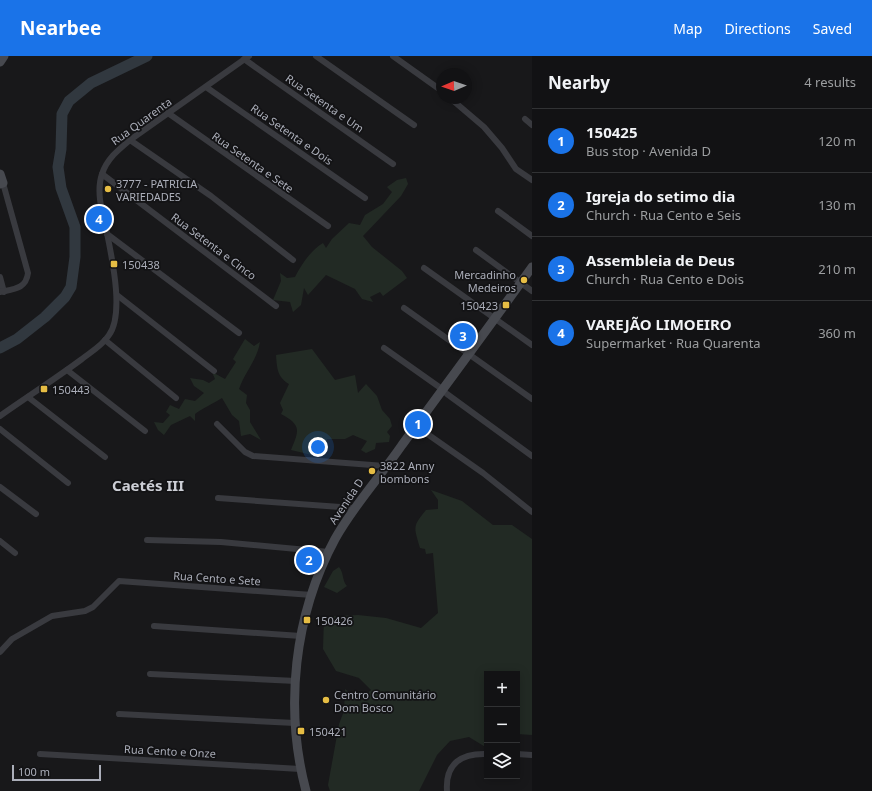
<!DOCTYPE html>
<meta charset="utf-8">
<style>
:root{--surface:#121214;--page:#1f2022;--text:#f1f3f6;--muted:#9c9ea0;--line:#313234;--accent:#1a73e8}
body{margin:0;font-family:"Noto Sans",sans-serif;background:var(--page);color:var(--text)}
.controls{position:absolute;right:12px;bottom:12px;display:grid;overflow:hidden;border-radius:0px;box-shadow:0 2px 10px #0003}
.controls button{width:36px;height:36px;display:grid;place-items:center;padding:0;border:0;border-bottom:1px solid var(--line);background:var(--surface);color:var(--text);font:20px sans-serif}
.compass{position:absolute;left:436px;top:12px;width:36px;height:36px;border-radius:50%;background:var(--surface);box-shadow:0 2px 10px #0003;rotate:268deg}
.scale{position:absolute;left:12px;bottom:10px;width:89px;box-sizing:border-box;padding-left:4px;border:2px solid #abaeb9;border-top:0;font-size:11px;line-height:14px;white-space:nowrap;color:#abaeb9;-webkit-text-stroke:3px #131315;paint-order:stroke}
.you{position:absolute;left:318px;top:391px;width:14px;height:14px;margin:-10px;border:3px solid #fff;border-radius:50%;background:#1a73e8;box-shadow:0 0 0 6px #1a73e833}
.badge{display:grid;place-items:center;width:26px;height:26px;border-radius:50%;background:var(--accent);color:#fff;font-size:13px;font-weight:700}
.pin{position:absolute;translate:-50% -50%;border:2px solid #fff;box-shadow:0 1px 4px #0006}
.list{margin:0;padding:0;list-style:none}
h2{display:flex;justify-content:space-between;align-items:center;height:52px;margin:0;padding:0 16px;font-size:17px}
h2 small{font-size:13px;font-weight:400;color:var(--muted)}
.list li{display:grid;grid-template-columns:26px 1fr auto;gap:12px;align-items:center;box-sizing:border-box;height:64px;padding:0 16px;border-top:1px solid var(--line)}
.list b{display:block;font-size:15px;white-space:nowrap}
.list p{margin:0;font-size:13px;white-space:nowrap;color:var(--muted)}
.list em{font-size:13px;font-style:normal;color:var(--muted)}
.icon{flex:none;width:22px;height:22px;fill:none;stroke:currentColor;stroke-width:2;stroke-linecap:round;stroke-linejoin:round}
.map{position:relative;flex:none;width:532px;height:735px;overflow:hidden}
header{display:flex;align-items:center;gap:24px;box-sizing:border-box;height:56px;padding:0 20px;background:var(--accent);color:#fff}
header strong{font-size:19px}
nav{display:flex;gap:22px;margin-inline-start:auto;font-size:14px}
main{display:flex}
aside{flex:1;background:var(--surface)}
.map>svg:first-child{display:block}
</style>
<header>
<strong>Nearbee</strong>
<nav><a>Map</a><a>Directions</a><a>Saved</a></nav>
</header>
<main>
<div class="map">
<svg width="532" height="735" viewBox="0 0 532 735">
<rect width="100%" height="100%" fill="#18181a"/>
<g fill="#222a24">
<path d="M406,122L408,128L401,140L363,180L372,191L402,215L407,222L383,240L380,236L370,241L373,246L362,243L355,233L326,219L308,239L304,232L301,249L293,256L290,246L273,244L281,225L280,217L287,222L295,221C301,209 311,194 323,187L326,192L332,183L349,167L360,169L365,159L383,148L392,136L387,131L397,124Z"/>
<path d="M245,283L254,290L260,286C257,304 245,316 239,333L247,339L246,347L250,354V366L261,384L250,378L241,380L239,365L232,359L222,342C213,348 204,351 195,358V365L190,360L171,369L164,379L158,374L154,366L163,367L170,359L166,356L170,349L179,353L185,343L195,345L204,337L194,330L190,322L203,324L209,327L215,323L212,316L225,323L236,306L233,303Z"/>
<path d="M312,293L335,324L355,319L358,337L366,328L377,340L382,354L390,363L392,370L387,376L390,380L389,386L376,387L375,393L366,397L361,394L367,385L353,379L345,383H327L326,396L315,392L316,400L291,394C299,375 302,369 281,358L283,354L280,347L289,328C277,321 277,312 276,299Z"/>
<path d="M431,434L462,445L493,469H512L532,483V679L517,678V618H487V692L469,681L450,685L437,699L419,735H330L328,729L339,668L344,655L345,633L360,644L371,634L359,622L336,615L323,593L324,561L358,559L386,562L421,572L438,557L433,497L426,498L425,493L420,492C414,471 412,471 426,454L438,453V444Z"/>
<path d="M339,511C344,517 342,525 347,530L337,537L324,531L333,515Z"/>
</g>
<g fill="none" stroke-linecap="round" stroke-linejoin="round">
<path stroke="#31383f" stroke-width="11" d="M0,292L17,283L45,261L65,241L71,231L75,201V171L61,132L58,111L61,93L62,58L69,45L91,27L147,0"/>
<g stroke="#393a3f" stroke-width="6">
<path d="M316,0L414,69"/>
<path d="M393,0L442,35"/>
<path d="M244,3L393,108"/>
<path d="M206,31L365,142"/>
<path d="M450,42L484,71L502,92L516,113L532,124"/>
<path d="M168,57L328,170"/>
<path d="M525,63L532,69"/>
<path d="M130,84L211,140L293,204"/>
<path d="M102,118L276,250"/>
<path d="M498,155L532,180"/>
<path d="M107,178L239,277"/>
<path d="M476,194L532,235"/>
<path d="M424,212L532,289"/>
<path d="M0,221L4,236"/>
<path d="M0,236C14,233 26,233 28,217L3,127"/>
<path d="M117,239L214,315"/>
<path d="M404,252L532,343"/>
<path d="M105,284L176,342"/>
<path d="M384,292L442,333L447,338L532,400"/>
<path d="M67,314L145,375"/>
<path d="M28,341L105,401"/>
<path d="M0,360C27,341 55,323 82,303C91,296 103,289 109,279C125,257 111,198 106,172C102,156 96,135 102,118C107,103 118,94 130,84L249,0"/>
<path d="M217,368L245,396L253,400L385,410"/>
<path d="M416,370L483,417L532,456"/>
<path d="M0,373L68,427"/>
<path d="M0,431L36,458"/>
<path d="M218,442L354,452"/>
<path d="M147,484L221,486L329,496"/>
<path d="M0,485L15,497"/>
<path d="M154,570L301,580"/>
<path d="M0,596L12,583L52,560L85,555L93,551L119,525L312,539"/>
<path d="M150,618L296,625"/>
<path d="M119,658L295,667"/>
<path d="M40,698L300,713"/>
<path d="M517,698L532,699"/>
<path d="M447,735C445,707 462,697 487,698"/>
</g>
<g stroke="#47494f" stroke-width="9">
<path d="M0,6L4,0"/>
<path d="M0,118L3,127L0,128"/>
<path d="M306,735C284,652 294,559 335,483C354,449 380,421 402,389C445,330 489,271 532,211"/>
</g>
</g>
<g fill="#e6bd44" stroke="#131315" stroke-width="1.5">
<circle cx="108" cy="133" r="4"/>
<rect x="110" y="204" width="8" height="8" rx="2"/>
<circle cx="524" cy="224" r="4"/>
<rect x="502" y="245" width="8" height="8" rx="2"/>
<rect x="40" y="329" width="8" height="8" rx="2"/>
<circle cx="372" cy="415" r="4"/>
<rect x="303" y="560" width="8" height="8" rx="2"/>
<circle cx="326" cy="644" r="4"/>
<rect x="297" y="671" width="8" height="8" rx="2"/>
</g>
<g text-anchor="middle" dominant-baseline="central" stroke-width="3.5" stroke-linejoin="round" paint-order="stroke">
<g font-size="11" fill="#abaeb9" stroke="#131315">
<text transform="translate(325 47) rotate(35)">Rua Setenta e Um</text>
<text transform="translate(141 65) rotate(-36)">Rua Quarenta</text>
<text transform="translate(292 78) rotate(35)">Rua Setenta e Dois</text>
<text transform="translate(253 106) rotate(35)">Rua Setenta e Sete</text>
<text transform="translate(214 190) rotate(37)">Rua Setenta e Cinco</text>
<text transform="translate(346 445) rotate(-56)">Avenida D</text>
<text transform="translate(217 522) rotate(4)">Rua Cento e Sete</text>
<text transform="translate(170 695) rotate(3)">Rua Cento e Onze</text>
</g>
<g font-size="11" fill="#abaeb9" stroke="#131315" text-anchor="start">
<text x="116" y="127">3777 - PATRICIA<tspan x="116" dy="13">VARIEDADES</tspan></text>
<text x="122" y="208">150438</text>
<text x="516" y="218" text-anchor="end">Mercadinho<tspan x="516" dy="13">Medeiros</tspan></text>
<text x="498" y="249" text-anchor="end">150423</text>
<text x="52" y="333">150443</text>
<text x="380" y="409">3822 Anny<tspan x="380" dy="13">bombons</tspan></text>
<text x="315" y="564">150426</text>
<text x="334" y="638">Centro Comunitário<tspan x="334" dy="13">Dom Bosco</tspan></text>
<text x="309" y="675">150421</text>
</g>
<g font-size="15" font-weight="bold" fill="#ccced5" stroke="#131315">
<text x="148" y="429">Caetés III</text>
</g>
</g>
</svg>
<div class="controls">
<button>+</button>
<button>−</button>
<button><svg class="icon" aria-label="layers" viewBox="0 0 24 24"><path d="M12 4l9 5-9 5-9-5zM3 14l9 5 9-5"/></svg></button>
</div>
<svg class="compass" viewBox="-18 -18 36 36"><path d="M0-13l5 13h-10z" fill="#e53935"/><path d="M0 13l5-13h-10z" fill="#9c9ea0"/></svg>
<div class="scale">100 m</div>
<div class="you"></div>
<div class="pin badge" style="left:418px;top:368px">1</div>
<div class="pin badge" style="left:309px;top:504px">2</div>
<div class="pin badge" style="left:463px;top:280px">3</div>
<div class="pin badge" style="left:99px;top:163px">4</div>
</div>
<aside>
<h2>Nearby<small>4 results</small></h2>
<ul class="list">
<li><span class="badge">1</span><div><b>150425</b><p>Bus stop · Avenida D</p></div><em>120 m</em></li>
<li><span class="badge">2</span><div><b>Igreja do setimo dia</b><p>Church · Rua Cento e Seis</p></div><em>130 m</em></li>
<li><span class="badge">3</span><div><b>Assembleia de Deus</b><p>Church · Rua Cento e Dois</p></div><em>210 m</em></li>
<li><span class="badge">4</span><div><b>VAREJÃO LIMOEIRO</b><p>Supermarket · Rua Quarenta</p></div><em>360 m</em></li>
</ul>
</aside>
</main>
